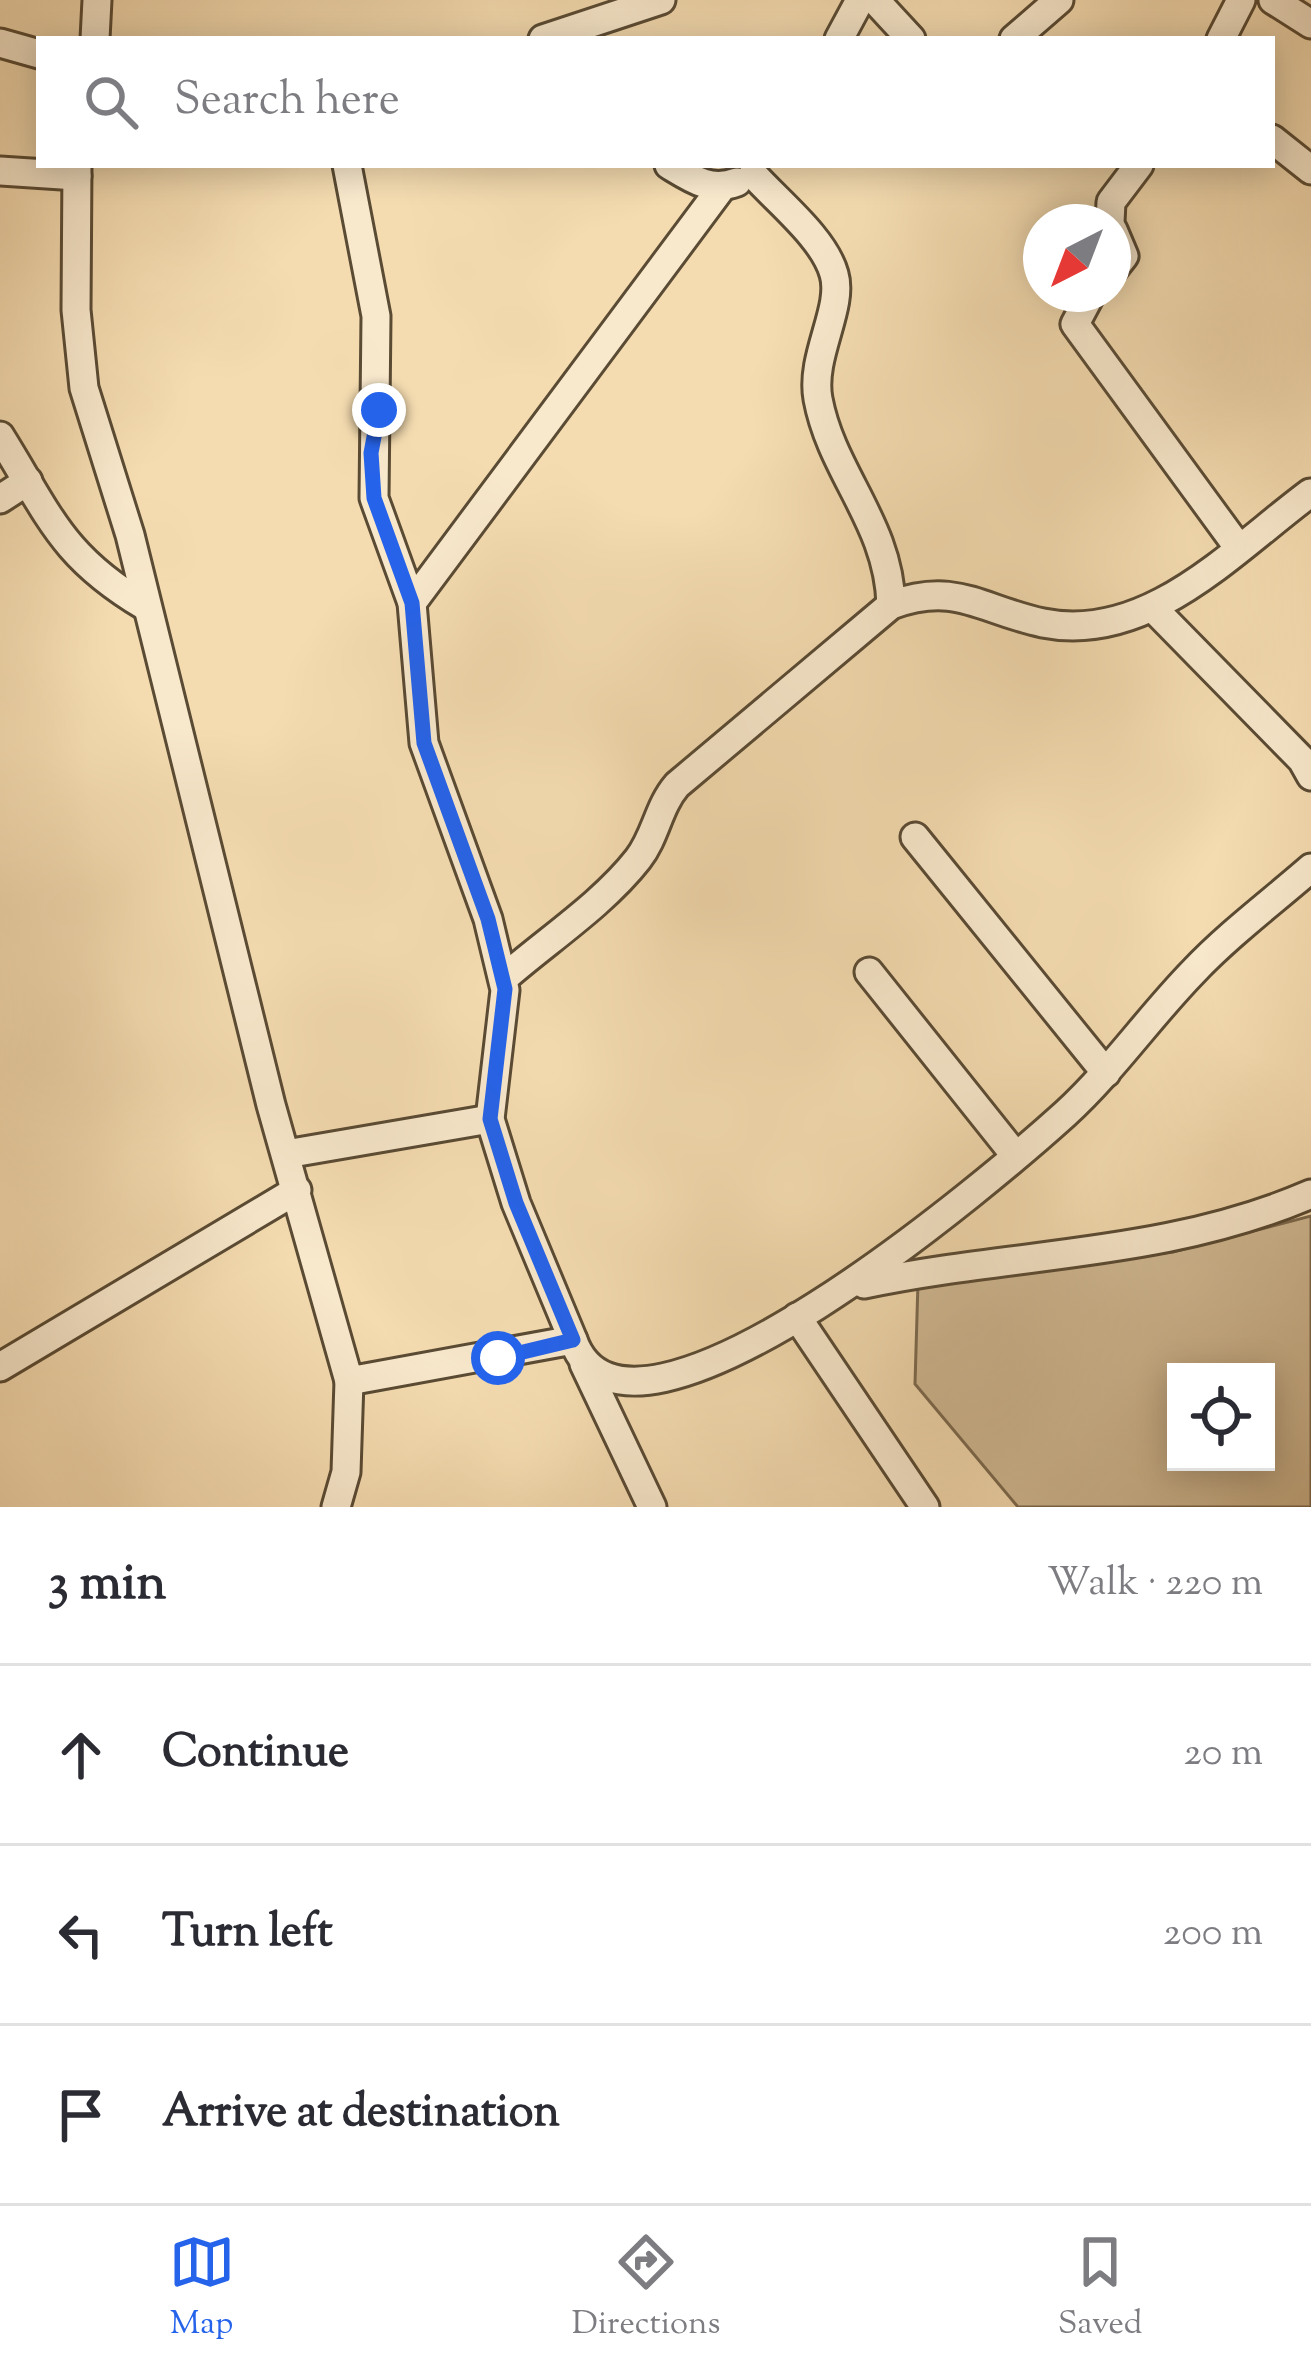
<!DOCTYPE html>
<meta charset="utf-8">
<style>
:root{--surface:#fff;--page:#f7f7f7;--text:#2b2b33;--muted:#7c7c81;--line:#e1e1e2;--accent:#2563eb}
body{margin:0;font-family:"Sorts Mill Goudy",serif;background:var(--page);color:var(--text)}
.controls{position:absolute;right:36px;bottom:36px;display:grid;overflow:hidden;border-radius:0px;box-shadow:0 6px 30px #0003}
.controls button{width:108px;height:108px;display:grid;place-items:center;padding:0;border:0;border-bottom:3px solid var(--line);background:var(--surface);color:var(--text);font:60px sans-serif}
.compass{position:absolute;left:1023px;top:204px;width:108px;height:108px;border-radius:50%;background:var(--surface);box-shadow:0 6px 30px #0003;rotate:222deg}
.stop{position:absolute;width:36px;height:36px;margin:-27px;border:9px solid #2563eb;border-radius:50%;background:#fff}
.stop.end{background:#2563eb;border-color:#fff;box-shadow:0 3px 12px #0008}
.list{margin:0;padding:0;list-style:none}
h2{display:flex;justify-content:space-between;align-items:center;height:156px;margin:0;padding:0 48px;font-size:51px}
h2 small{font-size:39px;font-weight:400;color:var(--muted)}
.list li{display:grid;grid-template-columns:78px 1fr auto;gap:36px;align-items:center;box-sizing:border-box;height:180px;padding:0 48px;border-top:3px solid var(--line)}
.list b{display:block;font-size:45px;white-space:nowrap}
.list em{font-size:39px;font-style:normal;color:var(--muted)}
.icon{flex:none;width:66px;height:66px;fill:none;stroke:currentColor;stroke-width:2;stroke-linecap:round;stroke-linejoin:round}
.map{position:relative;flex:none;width:1311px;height:1507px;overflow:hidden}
.search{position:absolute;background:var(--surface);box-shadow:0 6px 30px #0003;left:36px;right:36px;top:36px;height:132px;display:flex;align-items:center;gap:30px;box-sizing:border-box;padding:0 42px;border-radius:0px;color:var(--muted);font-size:45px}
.sheet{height:696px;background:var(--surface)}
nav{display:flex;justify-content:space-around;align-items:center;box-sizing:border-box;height:168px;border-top:3px solid var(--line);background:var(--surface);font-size:33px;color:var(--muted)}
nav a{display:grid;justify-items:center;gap:6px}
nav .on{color:var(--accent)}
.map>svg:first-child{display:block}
</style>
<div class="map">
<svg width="1311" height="1507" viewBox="0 0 1311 1507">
<rect width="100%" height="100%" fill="#f4dbb0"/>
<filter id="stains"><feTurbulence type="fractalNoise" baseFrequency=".00167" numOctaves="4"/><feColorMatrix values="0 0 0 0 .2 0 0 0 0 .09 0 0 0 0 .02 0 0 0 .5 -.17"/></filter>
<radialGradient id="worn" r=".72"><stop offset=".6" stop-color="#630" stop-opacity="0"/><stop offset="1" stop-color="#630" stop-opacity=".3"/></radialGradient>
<path fill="#d1ba94" stroke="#7c6a4f" stroke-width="3" fill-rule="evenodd" d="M1311,1216V1507H1018L915,1384L918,1282L1173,1252ZM1176,1372H1266V1462H1176Z"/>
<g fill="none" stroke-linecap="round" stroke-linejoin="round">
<g stroke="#5a4b34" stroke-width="33">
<g id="street">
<path d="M875,0L911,39"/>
<path d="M1273,0L1311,24"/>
<path d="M95,39L97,0"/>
<path d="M543,39L661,0"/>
<path d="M839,39L860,0"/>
<path d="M1014,39L1059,0"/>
<path d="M1221,39L1241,0"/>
<path d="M0,43L39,54"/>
<path d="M1272,139L1311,170"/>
<path d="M77,165L76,310L84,388L130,535L271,1105L349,1381L573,1340C628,1494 1003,1170 1065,1114C1113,1070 1149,1017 1194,971C1229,934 1272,902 1311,868"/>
<path d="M347,165L376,316L374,498L412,603L424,743L488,919L505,990L490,1119L516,1203L573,1340"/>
<path d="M669,165C692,179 710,192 737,182"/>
<path d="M0,171L77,176"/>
<path d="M753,174C778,202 824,238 834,274C844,308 810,356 818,399C832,474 889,523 891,605"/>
<path d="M1110,222L1111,202L1139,165"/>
<path d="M1113,230L1124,256L1113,270"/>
<path d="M1091,294L1075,324L1238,547"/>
<path d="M0,436C50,516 61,556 145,606"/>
<path d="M0,499L28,481"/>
<path d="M412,603L722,187"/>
<path d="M1154,609L1302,760L1311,776"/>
<path d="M915,837L1106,1073"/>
<path d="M869,972L1015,1155"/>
<path d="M503,979C546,941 602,905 638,859C656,836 658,807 677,785L891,605C957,581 981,610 1043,623C1148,644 1232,551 1310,493"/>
<path d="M286,1154L490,1119"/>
<path d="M864,1284C1016,1252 1165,1257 1311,1194"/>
<path d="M797,1317L925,1507"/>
<path d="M584,1364L652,1507"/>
<path d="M0,1367L297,1190"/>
<path d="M336,1507L346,1472L349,1381"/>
</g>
</g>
<use href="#street" stroke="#f8e8cc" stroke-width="27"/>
</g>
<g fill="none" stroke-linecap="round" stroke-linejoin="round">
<path stroke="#2563eb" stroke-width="15" d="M379,410L371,453L374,498L412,603L424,743L488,919L505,989L490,1119L516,1203L573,1340L498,1358"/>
</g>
<rect width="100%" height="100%" filter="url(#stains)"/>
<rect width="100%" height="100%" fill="url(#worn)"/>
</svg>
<div class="controls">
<button><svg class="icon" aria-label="locate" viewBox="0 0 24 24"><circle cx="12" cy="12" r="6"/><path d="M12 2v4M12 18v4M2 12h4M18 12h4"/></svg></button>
</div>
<svg class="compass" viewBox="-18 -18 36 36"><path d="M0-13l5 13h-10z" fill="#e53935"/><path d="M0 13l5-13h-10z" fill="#7c7c81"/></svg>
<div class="stop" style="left:498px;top:1358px"></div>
<div class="stop end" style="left:379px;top:410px"></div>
<div class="search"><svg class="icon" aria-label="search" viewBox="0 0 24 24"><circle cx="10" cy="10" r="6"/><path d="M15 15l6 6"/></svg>Search here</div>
</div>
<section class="sheet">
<h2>3 min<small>Walk · 220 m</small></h2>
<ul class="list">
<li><svg class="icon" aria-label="ahead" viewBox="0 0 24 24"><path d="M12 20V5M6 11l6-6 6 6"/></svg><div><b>Continue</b></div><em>20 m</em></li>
<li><svg class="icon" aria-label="left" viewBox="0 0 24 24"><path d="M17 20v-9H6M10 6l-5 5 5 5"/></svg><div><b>Turn left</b></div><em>200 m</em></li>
<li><svg class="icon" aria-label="arrive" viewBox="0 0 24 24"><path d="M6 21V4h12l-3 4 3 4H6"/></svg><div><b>Arrive at destination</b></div></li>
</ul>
</section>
<nav>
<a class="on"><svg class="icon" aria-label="map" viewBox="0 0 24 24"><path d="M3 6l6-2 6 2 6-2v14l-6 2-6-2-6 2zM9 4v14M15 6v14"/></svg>Map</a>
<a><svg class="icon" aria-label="directions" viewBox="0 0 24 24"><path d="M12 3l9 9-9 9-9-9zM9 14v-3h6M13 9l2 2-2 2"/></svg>Directions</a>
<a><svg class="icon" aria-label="saved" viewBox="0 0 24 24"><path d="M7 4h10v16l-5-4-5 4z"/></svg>Saved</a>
</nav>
